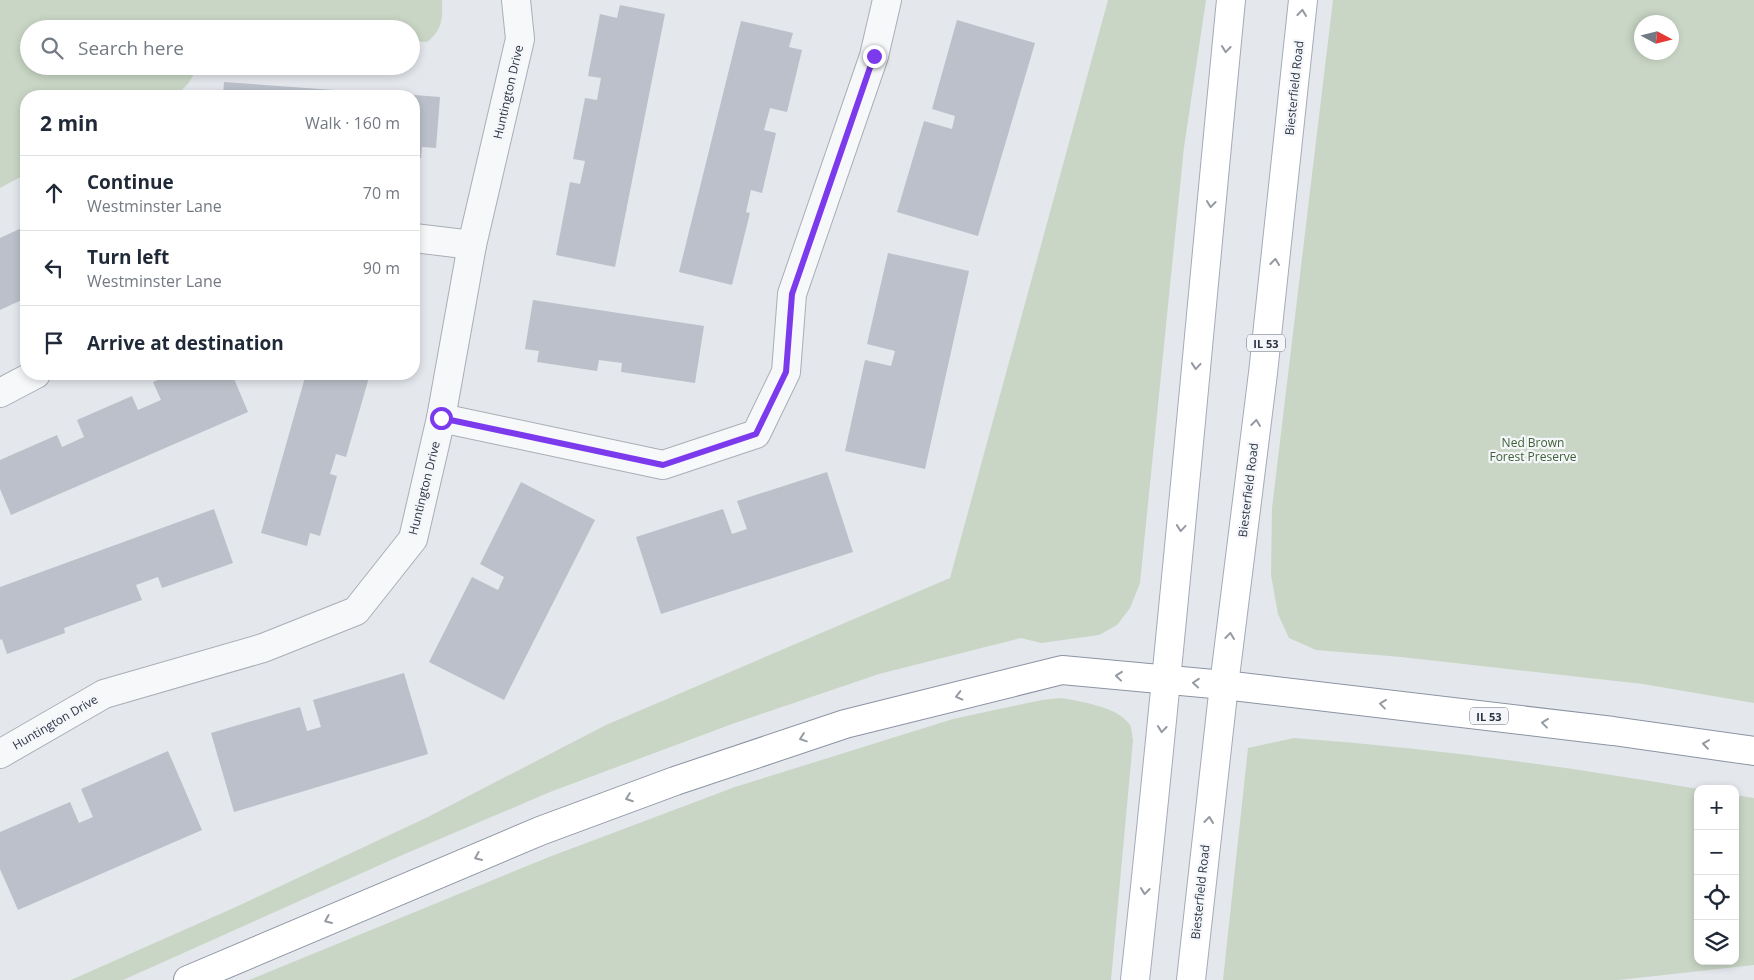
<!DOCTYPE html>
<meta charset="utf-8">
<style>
:root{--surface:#fff;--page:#f2f2f3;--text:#1f2937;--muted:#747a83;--line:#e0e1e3}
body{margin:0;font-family:"Open Sans",sans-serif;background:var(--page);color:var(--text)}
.controls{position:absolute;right:15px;bottom:15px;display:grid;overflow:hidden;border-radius:10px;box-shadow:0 2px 8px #0003}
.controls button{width:45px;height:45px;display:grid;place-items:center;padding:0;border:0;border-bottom:1px solid var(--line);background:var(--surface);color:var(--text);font:25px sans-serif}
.compass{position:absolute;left:1634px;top:15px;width:45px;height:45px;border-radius:50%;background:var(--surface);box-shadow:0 2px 8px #0003;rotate:97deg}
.stop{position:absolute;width:15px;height:15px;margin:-11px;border:4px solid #7c3aed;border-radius:50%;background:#fff}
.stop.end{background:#7c3aed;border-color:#fff;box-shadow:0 1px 5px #0008}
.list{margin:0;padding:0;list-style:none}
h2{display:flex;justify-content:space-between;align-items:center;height:65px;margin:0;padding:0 20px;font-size:21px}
h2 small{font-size:16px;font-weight:400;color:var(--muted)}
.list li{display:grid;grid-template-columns:32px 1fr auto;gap:15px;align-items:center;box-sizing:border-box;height:75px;padding:0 20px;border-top:1px solid var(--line)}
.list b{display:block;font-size:19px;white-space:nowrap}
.list p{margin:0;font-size:16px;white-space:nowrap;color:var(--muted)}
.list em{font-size:16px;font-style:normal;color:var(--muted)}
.icon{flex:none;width:28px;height:28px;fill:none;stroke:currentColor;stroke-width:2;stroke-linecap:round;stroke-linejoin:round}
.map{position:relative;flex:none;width:1754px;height:980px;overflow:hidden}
.search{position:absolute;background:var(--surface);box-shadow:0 2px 8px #0003;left:20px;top:20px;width:400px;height:55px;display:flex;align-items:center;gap:12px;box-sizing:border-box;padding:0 18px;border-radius:28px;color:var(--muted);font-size:19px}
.panel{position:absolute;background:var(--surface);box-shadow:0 2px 8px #0003;left:20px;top:90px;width:400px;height:290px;border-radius:20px}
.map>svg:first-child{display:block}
</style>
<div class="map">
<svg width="1754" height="980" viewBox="0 0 1754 980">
<rect width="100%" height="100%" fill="#e4e7ec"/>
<g fill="#c9d6c5" fill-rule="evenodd">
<path d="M0,0H442C443,19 442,30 427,42L411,41V29H29V66H197C192,80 186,89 173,96H26V174L0,188Z"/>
<path d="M1108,0H1206L1184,147L1140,583L1130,608L1117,625L1099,635L1041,643L1021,638L879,674L732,724L550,792L400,856L123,980H71L238,906L428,817L606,725L950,578Z"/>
<path d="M1333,0H1754V703L1643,684L1401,657L1316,650L1289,638L1278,614L1271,575L1272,508ZM1642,22H1672V52H1642Z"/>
<path d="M1061,698C1079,701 1119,707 1130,725C1132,729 1132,736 1133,740L1111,980H249L549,857L735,787L953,719L1042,700Z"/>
<path d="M1294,738C1430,748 1565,766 1698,789V961H1735V795L1754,798V965L1619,980H1223L1248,748Z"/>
</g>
<g fill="#bbc0ca">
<path d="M620,5L665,14L615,267L556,255L570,182L580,184L585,161L573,159L585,98L597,100L601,78L588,76L600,14L617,18Z"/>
<path d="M957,20L1035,43L978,236L897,212L924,121L952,129L955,116L932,109Z"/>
<path d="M741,21L793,33L789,47L802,50L787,112L770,108L764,130L776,133L762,193L751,190L746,212L750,213L732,285L679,272Z"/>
<path d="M224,82L404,95V96H223Z"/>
<path d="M414,95L440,97L436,148L422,147L421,158H414Z"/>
<path d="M26,226V298L0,310V238Z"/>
<path d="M888,253L969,271L925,469L845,451L865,360L891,366L895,351L867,344Z"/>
<path d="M533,300L704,326L695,383L621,372L622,363L599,360L597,371L537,362L539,351L525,349Z"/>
<path d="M173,374H232L248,412L11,515L0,489V460L57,435L62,447L84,437L77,420L132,396L138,410L161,400L153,382Z"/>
<path d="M306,374H370L346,457L336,454L330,474L337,476L320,536L310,533L307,546L261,533Z"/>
<path d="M827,472L853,552L661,614L636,537L723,509L732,534L747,529L737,501Z"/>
<path d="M521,482L595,520L504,700L429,662L472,577L498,590L504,577L480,564Z"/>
<path d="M214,509L233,563L162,588L158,577L136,585L142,600L64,628L65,633L7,654L2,639L0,640V587Z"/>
<path d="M404,673L428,754L234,812L211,733L300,707L307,731L321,727L313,700Z"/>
<path d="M168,751L202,830L18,910L0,869V832L70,802L79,823L93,817L81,789Z"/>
</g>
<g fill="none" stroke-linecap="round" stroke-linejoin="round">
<g stroke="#a9aeb7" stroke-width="30">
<g id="minor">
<path d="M414,238L472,245"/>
<path d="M0,393L36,374"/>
<path d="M441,418L663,465L756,434L786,372L792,294L874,56L887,0"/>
<path d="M0,754L104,694L263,648L356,611L413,539L441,418L472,245L520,39L516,0"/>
</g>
</g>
<g stroke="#a3abb8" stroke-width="30">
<g id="major">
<path d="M1135,980C1171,654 1199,327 1231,0"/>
<path d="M1191,980L1224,685L1263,373L1303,0"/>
</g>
</g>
<g stroke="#8b94a3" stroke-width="30">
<path id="highway" d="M188,980L540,831L675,781L845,724L1062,670L1224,685L1613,731L1754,751"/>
</g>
<use href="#minor" stroke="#f7f8fa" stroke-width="28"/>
<use href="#major" stroke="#fff" stroke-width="28"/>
<use href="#highway" stroke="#fff" stroke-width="28"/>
</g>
<defs><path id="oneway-chevron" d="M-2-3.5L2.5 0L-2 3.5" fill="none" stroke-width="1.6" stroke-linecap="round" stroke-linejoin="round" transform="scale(1.25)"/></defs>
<g stroke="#959aa2">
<use href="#oneway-chevron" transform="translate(1302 13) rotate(-84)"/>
<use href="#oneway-chevron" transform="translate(1226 49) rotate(96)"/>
<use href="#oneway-chevron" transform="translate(1211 204) rotate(96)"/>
<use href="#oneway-chevron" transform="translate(1275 262) rotate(-84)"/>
<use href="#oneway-chevron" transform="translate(1196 366) rotate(95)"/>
<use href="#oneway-chevron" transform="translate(1256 423) rotate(-83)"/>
<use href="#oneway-chevron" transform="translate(1181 528) rotate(95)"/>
<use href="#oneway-chevron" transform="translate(1230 636) rotate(-83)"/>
<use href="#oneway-chevron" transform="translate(1119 676) rotate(-174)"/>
<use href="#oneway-chevron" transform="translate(1196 683) rotate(-176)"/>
<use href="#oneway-chevron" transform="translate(959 696) rotate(166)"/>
<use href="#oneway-chevron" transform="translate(1383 704) rotate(-173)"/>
<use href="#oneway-chevron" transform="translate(1545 723) rotate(-173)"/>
<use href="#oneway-chevron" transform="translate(1162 729) rotate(96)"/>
<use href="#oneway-chevron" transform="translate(803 738) rotate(161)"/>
<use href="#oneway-chevron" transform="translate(1706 744) rotate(-172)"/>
<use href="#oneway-chevron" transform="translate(629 798) rotate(160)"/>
<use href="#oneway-chevron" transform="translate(1209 820) rotate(-84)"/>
<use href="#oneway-chevron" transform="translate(478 857) rotate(157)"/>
<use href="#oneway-chevron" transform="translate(1145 891) rotate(96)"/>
<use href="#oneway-chevron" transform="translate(328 920) rotate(157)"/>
</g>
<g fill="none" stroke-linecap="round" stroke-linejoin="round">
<path stroke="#7c3aed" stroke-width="6" d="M441,418L663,465L756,434L786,372L792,294L874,56"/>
</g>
<g text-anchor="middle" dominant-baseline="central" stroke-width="4.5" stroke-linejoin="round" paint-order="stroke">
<g fill="#f4f6f9" stroke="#676e7b" stroke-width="1">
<rect x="1247" y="334.5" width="38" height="17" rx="4"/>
<rect x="1470" y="707.5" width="38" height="17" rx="4"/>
</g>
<g font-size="11" font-weight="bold" fill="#2b3445">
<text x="1266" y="343">IL 53</text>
<text x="1489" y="716">IL 53</text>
</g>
<g font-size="12" fill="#2b3445" stroke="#f4f6f9">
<text transform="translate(1294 88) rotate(-84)">Biesterfield Road</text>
<text transform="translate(508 92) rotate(-77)">Huntington Drive</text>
<text transform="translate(424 488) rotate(-76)">Huntington Drive</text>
<text transform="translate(1248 490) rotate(-83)">Biesterfield Road</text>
<text transform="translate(55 722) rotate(-30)">Huntington Drive</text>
<text transform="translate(1200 892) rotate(-84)">Biesterfield Road</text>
</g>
<g font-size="12" fill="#3f6138" stroke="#f4f6f9">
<text x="1533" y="442">Ned Brown<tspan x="1533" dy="14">Forest Preserve</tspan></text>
</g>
</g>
</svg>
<div class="controls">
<button>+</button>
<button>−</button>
<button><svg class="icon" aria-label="locate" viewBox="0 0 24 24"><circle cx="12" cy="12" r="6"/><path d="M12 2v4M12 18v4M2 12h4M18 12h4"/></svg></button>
<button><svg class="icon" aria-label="layers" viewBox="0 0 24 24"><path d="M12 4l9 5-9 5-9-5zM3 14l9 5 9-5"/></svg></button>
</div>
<svg class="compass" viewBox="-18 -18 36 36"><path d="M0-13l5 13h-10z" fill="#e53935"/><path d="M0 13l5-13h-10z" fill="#747a83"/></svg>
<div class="stop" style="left:441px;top:418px"></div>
<div class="stop end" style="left:874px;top:56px"></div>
<div class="search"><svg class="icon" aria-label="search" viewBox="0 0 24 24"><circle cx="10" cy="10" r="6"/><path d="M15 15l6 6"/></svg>Search here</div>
<section class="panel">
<h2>2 min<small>Walk · 160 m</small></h2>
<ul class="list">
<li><svg class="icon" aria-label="ahead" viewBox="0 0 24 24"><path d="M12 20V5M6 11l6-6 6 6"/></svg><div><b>Continue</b><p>Westminster Lane</p></div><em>70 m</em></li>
<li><svg class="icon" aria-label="left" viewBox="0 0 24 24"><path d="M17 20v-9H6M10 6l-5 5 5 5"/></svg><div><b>Turn left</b><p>Westminster Lane</p></div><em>90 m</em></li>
<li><svg class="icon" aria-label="arrive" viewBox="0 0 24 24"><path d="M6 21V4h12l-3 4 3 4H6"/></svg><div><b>Arrive at destination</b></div></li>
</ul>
</section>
</div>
